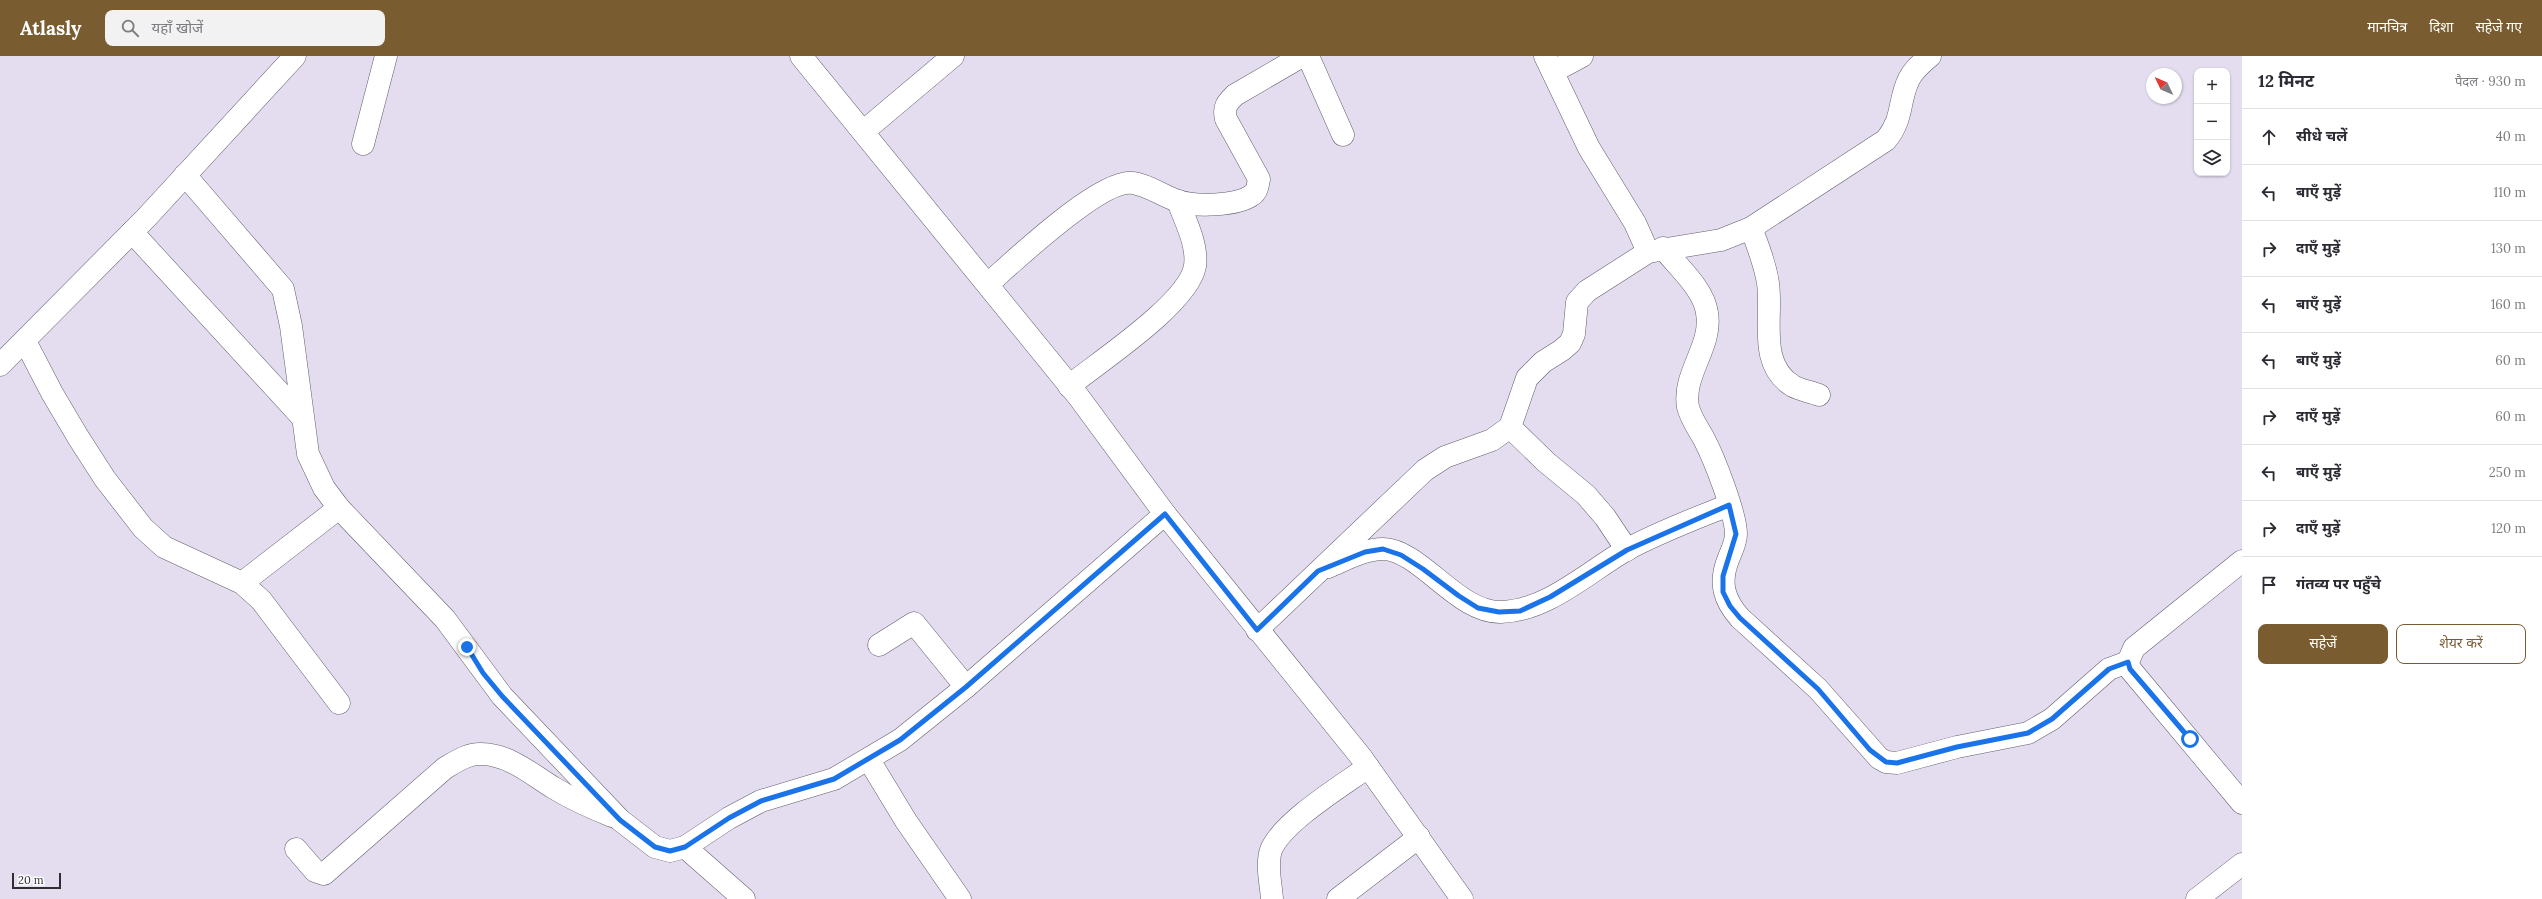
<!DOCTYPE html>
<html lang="hi">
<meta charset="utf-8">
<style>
:root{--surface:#fff;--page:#f2f2f3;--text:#2b2b33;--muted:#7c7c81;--line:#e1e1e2;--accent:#795c30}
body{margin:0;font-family:Lora,"Noto Sans Devanagari",serif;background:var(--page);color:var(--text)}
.controls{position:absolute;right:12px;top:12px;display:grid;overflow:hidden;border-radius:8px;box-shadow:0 1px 3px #0004}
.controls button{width:36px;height:36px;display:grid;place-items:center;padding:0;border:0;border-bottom:1px solid var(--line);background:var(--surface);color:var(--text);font:20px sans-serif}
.compass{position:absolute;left:2146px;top:12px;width:36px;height:36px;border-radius:50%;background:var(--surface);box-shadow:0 1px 3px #0004;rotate:314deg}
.scale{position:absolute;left:12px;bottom:10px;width:49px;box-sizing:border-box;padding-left:4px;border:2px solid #302e34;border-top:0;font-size:11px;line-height:14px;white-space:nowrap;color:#302e34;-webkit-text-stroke:3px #fff;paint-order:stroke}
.stop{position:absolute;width:12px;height:12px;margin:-9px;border:3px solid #1a73e8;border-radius:50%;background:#fff}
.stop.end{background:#1a73e8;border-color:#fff;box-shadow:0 1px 4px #0008}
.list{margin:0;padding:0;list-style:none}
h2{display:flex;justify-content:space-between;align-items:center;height:52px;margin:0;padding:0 16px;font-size:17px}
h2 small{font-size:13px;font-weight:400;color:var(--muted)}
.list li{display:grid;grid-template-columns:26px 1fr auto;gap:12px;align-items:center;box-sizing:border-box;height:56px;padding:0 16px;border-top:1px solid var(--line)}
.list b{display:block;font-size:15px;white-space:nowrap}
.list em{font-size:13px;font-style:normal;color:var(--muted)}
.actions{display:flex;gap:8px;padding:12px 16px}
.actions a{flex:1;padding:9px 0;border:1px solid var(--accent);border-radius:8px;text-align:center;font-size:14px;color:var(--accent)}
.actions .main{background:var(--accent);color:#fff}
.icon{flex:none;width:22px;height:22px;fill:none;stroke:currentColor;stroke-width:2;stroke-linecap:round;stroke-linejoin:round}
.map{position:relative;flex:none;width:2242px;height:843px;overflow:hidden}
header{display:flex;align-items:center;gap:24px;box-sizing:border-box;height:56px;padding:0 20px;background:var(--accent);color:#fff}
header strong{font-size:19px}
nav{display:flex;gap:22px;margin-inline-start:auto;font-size:14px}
.search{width:280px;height:36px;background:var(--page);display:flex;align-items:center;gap:10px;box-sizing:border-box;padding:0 14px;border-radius:8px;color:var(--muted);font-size:15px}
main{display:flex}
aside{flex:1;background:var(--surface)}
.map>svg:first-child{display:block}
</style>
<header>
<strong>Atlasly</strong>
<div class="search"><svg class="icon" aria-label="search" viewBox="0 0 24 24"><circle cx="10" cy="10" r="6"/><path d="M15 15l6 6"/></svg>यहाँ खोजें</div>
<nav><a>मानचित्र</a><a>दिशा</a><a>सहेजे गए</a></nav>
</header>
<main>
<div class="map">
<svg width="2242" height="843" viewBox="0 0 2242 843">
<rect width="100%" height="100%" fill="#e3ddef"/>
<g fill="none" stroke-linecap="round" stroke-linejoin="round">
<g stroke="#635d6c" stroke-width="23">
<g id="minor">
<path d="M801,0L1078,340L1165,458L1361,701L1462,843"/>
<path d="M1308,0L1343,79"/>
<path d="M1545,0L1589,92L1635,167L1648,196"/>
<path d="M1554,15L1582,0"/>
<path d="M864,75L953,0"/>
<path d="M363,88L386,0"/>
<path d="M185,119L283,233L291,270L308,398L324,432L339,452L445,563L502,640L620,764L655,791L670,795L685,791L729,762L761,745L834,723L900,684L966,631L1165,458"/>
<path d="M1751,172C1758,190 1765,208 1768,227C1773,261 1757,308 1793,330C1800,334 1811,336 1819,339"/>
<path d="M132,176L301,360"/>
<path d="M1663,192C1678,211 1704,233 1707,257C1713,290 1682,318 1688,351C1691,363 1698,372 1704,383C1714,402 1736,458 1736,478C1736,487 1731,496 1728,504C1719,527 1724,544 1740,562L1818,633L1879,702L1886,706L1897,707L1957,691L2028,677L2052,663L2109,613L2128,606"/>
<path d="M988,228C1013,206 1101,122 1133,127C1148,129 1163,140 1178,145C1195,151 1237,150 1252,139C1257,136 1258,129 1259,123L1226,63C1223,51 1227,47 1235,39L1302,0"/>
<path d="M25,285L52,337L78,381L105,423L143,472L164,491L242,527L261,544L339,647"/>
<path d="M0,309L146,162L295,0"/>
<path d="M1069,330C1100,305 1189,247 1195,210C1198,188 1185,165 1178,145"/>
<path d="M1510,371L1546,406L1586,439L1605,461L1627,494"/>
<path d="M2242,505L2134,592L2128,606L2130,613L2242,747"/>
<path d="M1328,511C1345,504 1364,493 1383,493C1421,494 1457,557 1501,556C1547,555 1588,516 1626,494C1659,476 1694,463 1729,449"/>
<path d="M242,527L339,452"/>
<path d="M1257,574L1425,414L1445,401L1492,384L1510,371L1527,322L1543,306L1562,294L1570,287L1574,278L1577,246L1587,235L1648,196L1721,184L1751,172L1886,84C1904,62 1898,45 1909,23C1914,13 1922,7 1930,0"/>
<path d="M879,589L914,567L966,631"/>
<path d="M869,704L906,765L960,843"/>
<path d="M685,791L744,843"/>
<path d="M296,793L315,815L324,818L445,712C457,705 469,697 482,698C510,699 531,718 554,732C572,743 592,752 612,760"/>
<path d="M1272,843C1271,828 1266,809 1271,794C1282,766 1343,729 1368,711"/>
<path d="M1338,843L1419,781"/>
<path d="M2197,843L2242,808"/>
</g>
</g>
<use href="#minor" stroke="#fff" stroke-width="22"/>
</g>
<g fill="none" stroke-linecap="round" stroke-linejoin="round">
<path stroke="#1a73e8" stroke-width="5" d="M467,591L483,617L502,640L620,764L655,791L670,795L685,791L729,762L761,745L834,723L900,684L966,631L1165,458L1257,574L1318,515L1365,496L1383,493L1401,499L1423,513L1459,540L1478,552L1499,556L1520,555L1550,541L1627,494L1729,449L1736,478L1723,520V536L1730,550L1740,562L1818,633L1870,694L1886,706L1897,707L1957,691L2028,677L2052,663L2109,613L2128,606L2130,613L2190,683"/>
</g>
</svg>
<div class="controls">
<button>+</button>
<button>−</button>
<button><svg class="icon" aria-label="layers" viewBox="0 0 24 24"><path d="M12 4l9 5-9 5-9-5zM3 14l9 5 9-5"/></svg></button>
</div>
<svg class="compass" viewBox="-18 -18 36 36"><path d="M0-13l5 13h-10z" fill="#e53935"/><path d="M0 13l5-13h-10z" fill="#7c7c81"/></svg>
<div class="scale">20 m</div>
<div class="stop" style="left:2190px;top:683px"></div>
<div class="stop end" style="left:467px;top:591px"></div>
</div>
<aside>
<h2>12 मिनट<small>पैदल · 930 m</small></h2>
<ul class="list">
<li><svg class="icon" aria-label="ahead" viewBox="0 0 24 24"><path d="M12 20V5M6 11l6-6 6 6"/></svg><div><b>सीधे चलें</b></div><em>40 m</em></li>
<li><svg class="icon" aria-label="left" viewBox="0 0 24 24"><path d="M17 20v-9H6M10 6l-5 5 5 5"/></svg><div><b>बाएँ मुड़ें</b></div><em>110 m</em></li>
<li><svg class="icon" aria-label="right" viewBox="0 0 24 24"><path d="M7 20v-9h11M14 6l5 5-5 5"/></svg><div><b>दाएँ मुड़ें</b></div><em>130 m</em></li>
<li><svg class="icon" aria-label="left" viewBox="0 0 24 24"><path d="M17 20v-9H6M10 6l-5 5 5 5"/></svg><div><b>बाएँ मुड़ें</b></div><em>160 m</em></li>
<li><svg class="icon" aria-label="left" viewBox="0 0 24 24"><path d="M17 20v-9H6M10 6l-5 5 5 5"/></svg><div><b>बाएँ मुड़ें</b></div><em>60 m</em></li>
<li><svg class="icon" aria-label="right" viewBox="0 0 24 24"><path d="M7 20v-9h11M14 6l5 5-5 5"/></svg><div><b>दाएँ मुड़ें</b></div><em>60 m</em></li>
<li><svg class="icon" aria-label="left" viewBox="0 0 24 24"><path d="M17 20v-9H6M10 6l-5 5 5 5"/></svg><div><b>बाएँ मुड़ें</b></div><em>250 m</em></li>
<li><svg class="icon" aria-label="right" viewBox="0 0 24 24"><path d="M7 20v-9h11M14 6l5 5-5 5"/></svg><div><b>दाएँ मुड़ें</b></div><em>120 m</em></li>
<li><svg class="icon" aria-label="arrive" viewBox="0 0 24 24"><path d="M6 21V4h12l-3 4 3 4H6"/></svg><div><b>गंतव्य पर पहुँचे</b></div></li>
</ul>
<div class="actions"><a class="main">सहेजें</a><a>शेयर करें</a></div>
</aside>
</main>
